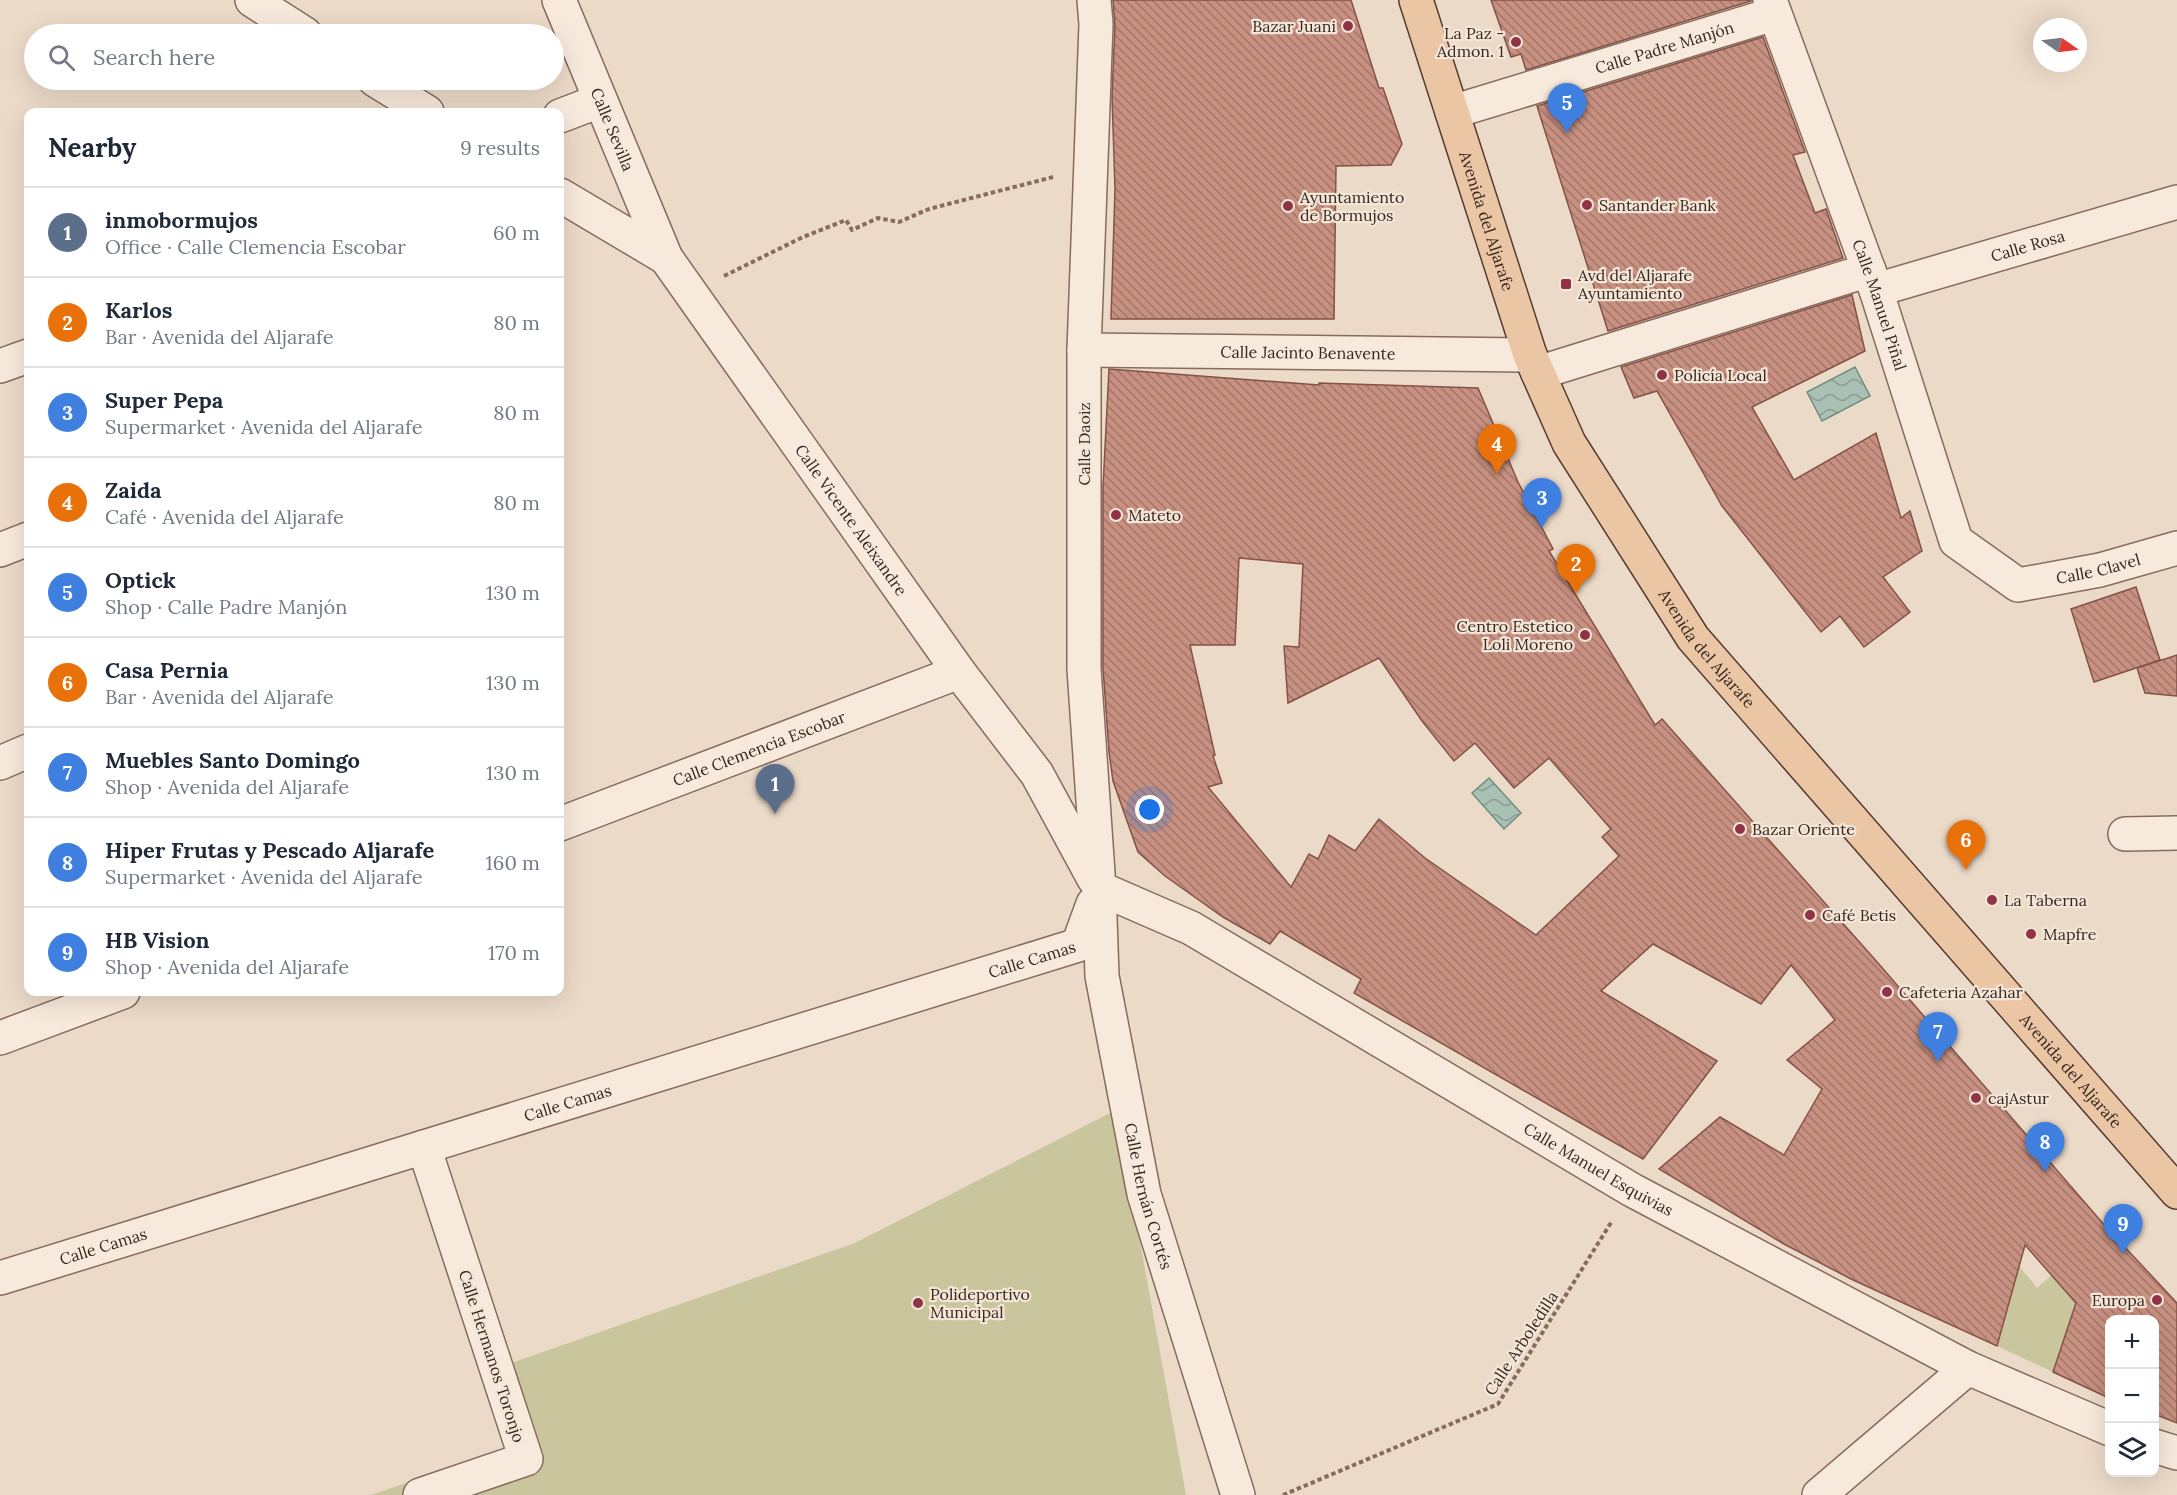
<!DOCTYPE html>
<meta charset="utf-8">
<style>
:root{--surface:#fff;--page:#f6f6f7;--text:#1f2937;--muted:#747a83;--line:#e0e1e3;--accent:#913347}
body{margin:0;font-family:Lora,serif;background:var(--page);color:var(--text)}
.controls{position:absolute;right:18px;bottom:18px;display:grid;overflow:hidden;border-radius:12px;box-shadow:0 6px 24px #0002}
.controls button{width:54px;height:54px;display:grid;place-items:center;padding:0;border:0;border-bottom:2px solid var(--line);background:var(--surface);color:var(--text);font:30px sans-serif}
.compass{position:absolute;left:2033px;top:18px;width:54px;height:54px;border-radius:50%;background:var(--surface);box-shadow:0 6px 24px #0002;rotate:104deg}
.you{position:absolute;left:1150px;top:810px;width:21px;height:21px;margin:-15px;border:4px solid #fff;border-radius:50%;background:#1a73e8;box-shadow:0 0 0 9px #1a73e833}
.badge{display:grid;place-items:center;width:39px;height:39px;border-radius:50%;background:var(--accent);color:#fff;font-size:20px;font-weight:700}
.pin{position:absolute;translate:-50% -50px;filter:drop-shadow(0 2px 3px #0008)}
.pin::after{content:'';position:absolute;top:32px;width:21px;height:18px;background:inherit;clip-path:polygon(0 0,100% 0,50% 100%)}
.list{margin:0;padding:0;list-style:none}
h2{display:flex;justify-content:space-between;align-items:center;height:78px;margin:0;padding:0 24px;font-size:26px}
h2 small{font-size:20px;font-weight:400;color:var(--muted)}
.list li{display:grid;grid-template-columns:39px 1fr auto;gap:18px;align-items:center;box-sizing:border-box;height:90px;padding:0 24px;border-top:2px solid var(--line)}
.list b{display:block;font-size:22px;white-space:nowrap}
.list p{margin:0;font-size:20px;white-space:nowrap;color:var(--muted)}
.list em{font-size:20px;font-style:normal;color:var(--muted)}
.icon{flex:none;width:33px;height:33px;fill:none;stroke:currentColor;stroke-width:2;stroke-linecap:round;stroke-linejoin:round}
.map{position:relative;flex:none;width:2177px;height:1495px;overflow:hidden}
.search{position:absolute;background:var(--surface);box-shadow:0 6px 24px #0002;left:24px;top:24px;width:540px;height:66px;display:flex;align-items:center;gap:15px;box-sizing:border-box;padding:0 21px;border-radius:33px;color:var(--muted);font-size:22px}
.panel{position:absolute;background:var(--surface);box-shadow:0 6px 24px #0002;left:24px;top:108px;width:540px;height:888px;border-radius:12px}
.map>svg:first-child{display:block}
</style>
<div class="map">
<svg width="2177" height="1495" viewBox="0 0 2177 1495">
<defs>
<pattern id="water-waves" width="16" height="10" patternUnits="userSpaceOnUse" patternTransform="scale(1.5)"><rect width="16" height="10" fill="#a9c0b4"/><path d="M0 5q4-4 8 0t8 0" fill="none" stroke="#8b9c92"/></pattern>
<pattern id="building-back-hatch" width="6" height="6" patternUnits="userSpaceOnUse" patternTransform="scale(1.5)"><rect width="6" height="6" fill="#c79081"/><path d="M-1 5l2 2M0 0l6 6M5-1l2 2" fill="none" stroke="#a37669"/></pattern>
</defs>
<rect width="100%" height="100%" fill="#ecdac8"/>
<g fill="#c9c59d">
<path d="M1116,1110L1186,1495H371L504,1450L514,1362L855,1243Z"/>
<path d="M2019,1266L2037,1288L2052,1275L2078,1302L2053,1372L1997,1346Z"/>
</g>
<g fill="url(#water-waves)" stroke="#708e80" stroke-width="1.5">
<path d="M1855,367L1870,396L1822,421L1807,392Z"/>
<path d="M1489,778L1521,813L1504,829L1472,793Z"/>
</g>
<g fill="url(#building-back-hatch)" stroke="#845246" stroke-width="1.5" fill-rule="evenodd">
<path d="M1113,0H1351L1379,88H1383L1402,144L1391,165L1336,166L1334,319H1111L1115,189L1112,96L1115,25Z"/>
<path d="M1491,0H1751V1L1526,70L1521,54L1511,57Z"/>
<path d="M1763,37L1805,152L1793,155L1815,213L1826,209L1843,258L1608,331L1537,106Z"/>
<path d="M1852,295L1865,351L1752,407L1794,480L1876,433L1901,518L1910,511L1922,551L1883,577L1910,612L1864,647L1840,616L1821,632L1722,506L1657,391L1634,398L1621,367Z"/>
<path d="M1109,369L1319,385V383L1478,388L1518,482L1553,549L1549,551L1655,725L1662,719L1878,963L2106,1227L2177,1303V1423L2154,1414V1320H2109V1398L2053,1372L2076,1303L2025,1245L1997,1346L1851,1279L1784,1244L1659,1169L1720,1117L1784,1155L1822,1089L1787,1060L1835,1020L1791,965L1761,1004L1653,944L1601,991L1717,1061L1643,1159L1354,993L1361,979L1280,931L1270,944L1223,917L1165,876L1138,852L1113,781L1109,752L1103,668V487ZM1239,558L1303,564L1299,647L1284,646L1288,703L1379,658L1422,721L1454,761L1475,743L1514,788L1549,758L1611,829L1602,837L1619,856L1536,935L1425,858L1379,819L1355,851L1329,835L1318,859L1309,854L1291,887L1208,787L1222,783L1213,756L1215,755L1190,645H1235Z"/>
<path d="M2136,587L2160,660L2094,682L2071,609Z"/>
<path d="M2177,655V696L2145,693L2137,668Z"/>
</g>
<g fill="none" stroke-linecap="round" stroke-linejoin="round">
<g stroke="#876c5e" stroke-width="36">
<g id="minor">
<path d="M252,0L305,34"/>
<path id="s1" d="M559,0L666,258"/>
<path id="s2" d="M1094,0L1096,24L1084,350V669L1099,888L1102,976L1144,1194L1238,1495"/>
<path id="s3" d="M1770,0L1876,290L1956,541L2018,585L2100,570L2177,548"/>
<path d="M375,80L427,112"/>
<path id="s4" d="M1452,112L1774,14"/>
<path d="M560,116L599,101"/>
<path id="s5" d="M560,195L666,258L959,672L1037,774L1094,879"/>
<path id="s6" d="M1876,290L2177,202"/>
<path id="s7" d="M1084,350L1530,355"/>
<path d="M0,366L28,356"/>
<path d="M1538,373L1869,270"/>
<path d="M0,550L28,539"/>
<path d="M0,763L28,751"/>
<path id="s8" d="M560,824L959,672"/>
<path d="M2125,834L2177,833"/>
<path id="s9" d="M1099,888L1191,928L1632,1190L1968,1368L2110,1429"/>
<path d="M0,1038L123,992"/>
<path id="s10" d="M0,1278L1078,945L1093,904"/>
<path d="M2154,1446L2177,1453"/>
<path d="M420,1495L526,1459L424,1147"/>
<path d="M1819,1495L1968,1368"/>
</g>
</g>
<g stroke="#553b32" stroke-width="36">
<g id="major">
<path id="s11" d="M1416,0L1530,355L1569,443L1693,638L2177,1192"/>
</g>
</g>
<g stroke="#876c5e" stroke-width="4" stroke-dasharray="4.5 3" stroke-linecap="butt">
<path d="M724,276L803,237L846,220L852,230L878,218L899,222L929,209L1053,177"/>
<path d="M1283,1495L1498,1404L1612,1221"/>
</g>
<use href="#minor" stroke="#f7e9db" stroke-width="33"/>
<use href="#major" stroke="#ebc6a4" stroke-width="33"/>
</g>
<g fill="#913347" stroke="#f4e6d7" stroke-width="2">
<circle cx="1348" cy="26" r="6"/>
<circle cx="1516" cy="42" r="6"/>
<circle cx="1587" cy="205" r="6"/>
<circle cx="1288" cy="206" r="6"/>
<rect x="1560" y="278" width="12" height="12" rx="3"/>
<circle cx="1662" cy="375" r="6"/>
<circle cx="1116" cy="515" r="6"/>
<circle cx="1585" cy="635" r="6"/>
<circle cx="1740" cy="829" r="6"/>
<circle cx="1992" cy="900" r="6"/>
<circle cx="1810" cy="915" r="6"/>
<circle cx="2031" cy="934" r="6"/>
<circle cx="1887" cy="992" r="6"/>
<circle cx="1976" cy="1098" r="6"/>
<circle cx="2157" cy="1300" r="6"/>
<circle cx="918" cy="1303" r="6"/>
</g>
<g text-anchor="middle" dominant-baseline="central" stroke-width="4.5" stroke-linejoin="round" paint-order="stroke">
<g font-size="16" fill="#382721" stroke="#f4e6d7" text-anchor="start">
<text x="1336" y="26" text-anchor="end">Bazar Juani</text>
<text x="1504" y="33" text-anchor="end">La Paz -<tspan x="1504" dy="18">Admon. 1</tspan></text>
<text x="1300" y="197">Ayuntamiento<tspan x="1300" dy="18">de Bormujos</tspan></text>
<text x="1599" y="205">Santander Bank</text>
<text x="1578" y="275">Avd del Aljarafe<tspan x="1578" dy="18">Ayuntamiento</tspan></text>
<text x="1674" y="375">Policía Local</text>
<text x="1128" y="515">Mateto</text>
<text x="1573" y="626" text-anchor="end">Centro Estetico<tspan x="1573" dy="18">Loli Moreno</tspan></text>
<text x="1752" y="829">Bazar Oriente</text>
<text x="2004" y="900">La Taberna</text>
<text x="1822" y="915">Café Betis</text>
<text x="2043" y="934">Mapfre</text>
<text x="1899" y="992">Cafeteria Azahar</text>
<text x="1988" y="1098">cajAstur</text>
<text x="930" y="1294">Polideportivo<tspan x="930" dy="18">Municipal</tspan></text>
<text x="2145" y="1300" text-anchor="end">Europa</text>
</g>
<g font-size="16" fill="#382721" stroke="#f4e6d7">
<text stroke="none"><textPath href="#s4" startOffset="222">Calle Padre Manjón</textPath></text>
<text stroke="none"><textPath href="#s1" startOffset="140">Calle Sevilla</textPath></text>
<text stroke="none"><textPath href="#s11" startOffset="232">Avenida del Aljarafe</textPath></text>
<text stroke="none"><textPath href="#s6" startOffset="158">Calle Rosa</textPath></text>
<text stroke="none"><textPath href="#s3" startOffset="324">Calle Manuel Piñal</textPath></text>
<text stroke="none"><textPath href="#s7" startOffset="224">Calle Jacinto Benavente</textPath></text>
<text transform="translate(1084 444) rotate(-90)">Calle Daoiz</text>
<text stroke="none"><textPath href="#s5" startOffset="444">Calle Vicente Aleixandre</textPath></text>
<text stroke="none"><textPath href="#s3" startOffset="730">Calle Clavel</textPath></text>
<text stroke="none"><textPath href="#s11" startOffset="717">Avenida del Aljarafe</textPath></text>
<text stroke="none"><textPath href="#s8" startOffset="213">Calle Clemencia Escobar</textPath></text>
<text stroke="none"><textPath href="#s10" startOffset="1080">Calle Camas</textPath></text>
<text stroke="none"><textPath href="#s11" startOffset="1275">Avenida del Aljarafe</textPath></text>
<text stroke="none"><textPath href="#s10" startOffset="594">Calle Camas</textPath></text>
<text stroke="none"><textPath href="#s9" startOffset="574">Calle Manuel Esquivias</textPath></text>
<text stroke="none"><textPath href="#s2" startOffset="1202">Calle Hernán Cortés</textPath></text>
<text stroke="none"><textPath href="#s10" startOffset="108">Calle Camas</textPath></text>
<text transform="translate(1521 1343) rotate(-57)">Calle Arboledilla</text>
<text transform="translate(492 1356) rotate(72)">Calle Hermanos Toronjo</text>
</g>
</g>
</svg>
<div class="controls">
<button>+</button>
<button>−</button>
<button><svg class="icon" aria-label="layers" viewBox="0 0 24 24"><path d="M12 4l9 5-9 5-9-5zM3 14l9 5 9-5"/></svg></button>
</div>
<svg class="compass" viewBox="-18 -18 36 36"><path d="M0-13l5 13h-10z" fill="#e53935"/><path d="M0 13l5-13h-10z" fill="#747a83"/></svg>
<div class="you"></div>
<div class="pin badge" style="left:775px;top:814px;background:#5c6f8a">1</div>
<div class="pin badge" style="left:1576px;top:594px;background:#e8710a">2</div>
<div class="pin badge" style="left:1542px;top:528px;background:#3f7fe0">3</div>
<div class="pin badge" style="left:1497px;top:474px;background:#e8710a">4</div>
<div class="pin badge" style="left:1567px;top:133px;background:#3f7fe0">5</div>
<div class="pin badge" style="left:1966px;top:870px;background:#e8710a">6</div>
<div class="pin badge" style="left:1938px;top:1062px;background:#3f7fe0">7</div>
<div class="pin badge" style="left:2045px;top:1172px;background:#3f7fe0">8</div>
<div class="pin badge" style="left:2123px;top:1254px;background:#3f7fe0">9</div>
<div class="search"><svg class="icon" aria-label="search" viewBox="0 0 24 24"><circle cx="10" cy="10" r="6"/><path d="M15 15l6 6"/></svg>Search here</div>
<section class="panel">
<h2>Nearby<small>9 results</small></h2>
<ul class="list">
<li><span class="badge" style="background:#5c6f8a">1</span><div><b>inmobormujos</b><p>Office · Calle Clemencia Escobar</p></div><em>60 m</em></li>
<li><span class="badge" style="background:#e8710a">2</span><div><b>Karlos</b><p>Bar · Avenida del Aljarafe</p></div><em>80 m</em></li>
<li><span class="badge" style="background:#3f7fe0">3</span><div><b>Super Pepa</b><p>Supermarket · Avenida del Aljarafe</p></div><em>80 m</em></li>
<li><span class="badge" style="background:#e8710a">4</span><div><b>Zaida</b><p>Café · Avenida del Aljarafe</p></div><em>80 m</em></li>
<li><span class="badge" style="background:#3f7fe0">5</span><div><b>Optick</b><p>Shop · Calle Padre Manjón</p></div><em>130 m</em></li>
<li><span class="badge" style="background:#e8710a">6</span><div><b>Casa Pernia</b><p>Bar · Avenida del Aljarafe</p></div><em>130 m</em></li>
<li><span class="badge" style="background:#3f7fe0">7</span><div><b>Muebles Santo Domingo</b><p>Shop · Avenida del Aljarafe</p></div><em>130 m</em></li>
<li><span class="badge" style="background:#3f7fe0">8</span><div><b>Hiper Frutas y Pescado Aljarafe</b><p>Supermarket · Avenida del Aljarafe</p></div><em>160 m</em></li>
<li><span class="badge" style="background:#3f7fe0">9</span><div><b>HB Vision</b><p>Shop · Avenida del Aljarafe</p></div><em>170 m</em></li>
</ul>
</section>
</div>
